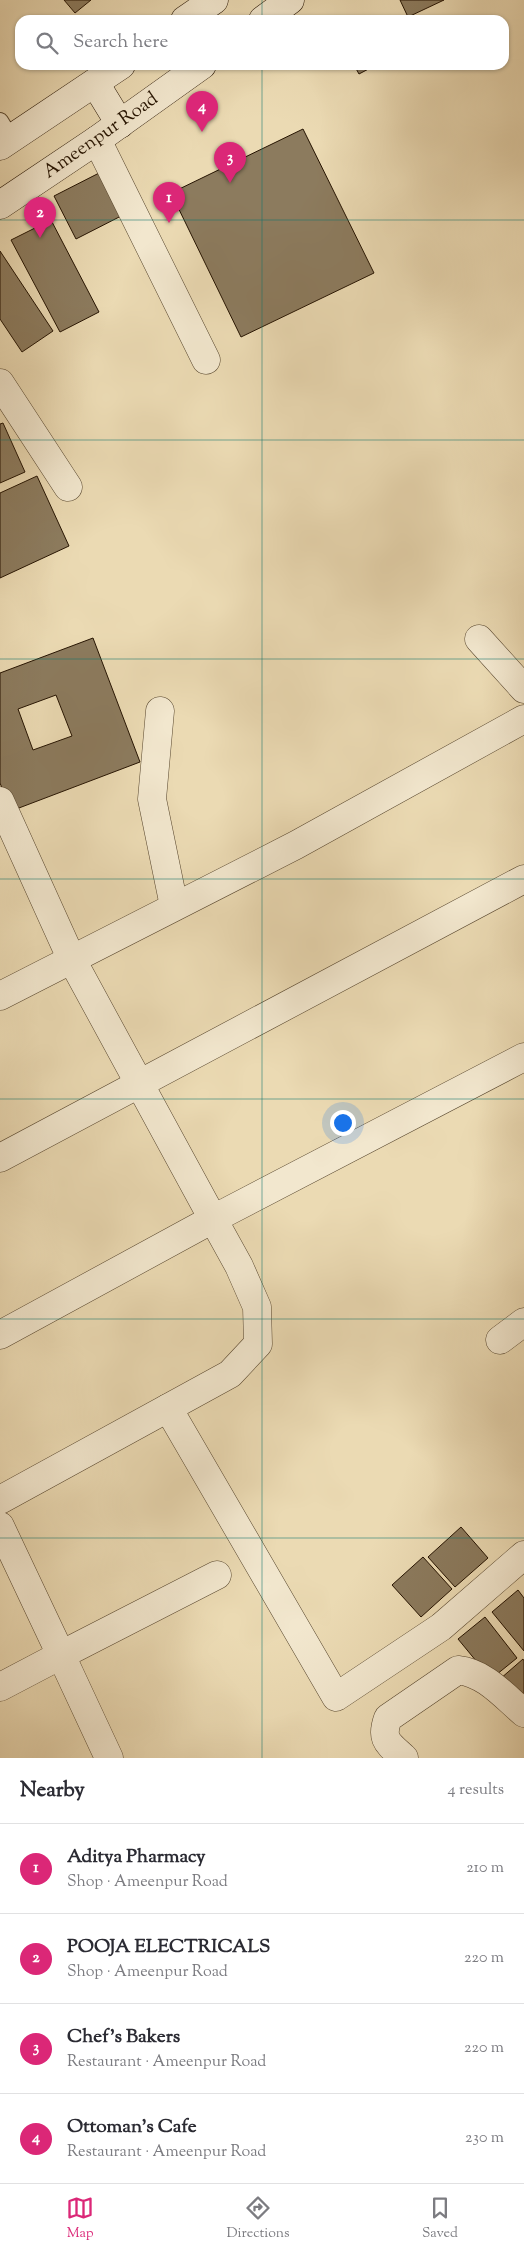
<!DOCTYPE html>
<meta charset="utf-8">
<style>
:root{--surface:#fff;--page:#f7f7f7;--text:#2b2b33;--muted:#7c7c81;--line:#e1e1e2;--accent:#db2777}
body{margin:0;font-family:"Sorts Mill Goudy",serif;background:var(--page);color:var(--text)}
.you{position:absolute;left:342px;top:1122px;width:18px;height:18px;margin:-12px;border:4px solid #fff;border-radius:50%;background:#1a73e8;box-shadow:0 0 0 8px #1a73e833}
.badge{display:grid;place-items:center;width:32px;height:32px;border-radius:50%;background:var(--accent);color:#fff;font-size:16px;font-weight:700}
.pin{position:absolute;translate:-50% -41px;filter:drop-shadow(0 1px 2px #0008)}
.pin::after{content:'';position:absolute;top:26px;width:18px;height:15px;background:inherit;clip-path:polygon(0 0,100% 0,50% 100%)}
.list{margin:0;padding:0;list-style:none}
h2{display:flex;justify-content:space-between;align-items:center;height:65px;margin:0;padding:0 20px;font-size:21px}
h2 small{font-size:16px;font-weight:400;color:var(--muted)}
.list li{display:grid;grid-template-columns:32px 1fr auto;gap:15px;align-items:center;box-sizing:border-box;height:90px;padding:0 20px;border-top:1px solid var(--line)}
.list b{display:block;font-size:19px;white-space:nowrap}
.list p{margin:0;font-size:16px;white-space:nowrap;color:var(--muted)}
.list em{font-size:16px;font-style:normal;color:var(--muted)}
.icon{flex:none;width:28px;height:28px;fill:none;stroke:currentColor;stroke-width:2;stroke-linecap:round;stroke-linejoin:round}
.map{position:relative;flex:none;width:524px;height:1758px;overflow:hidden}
.search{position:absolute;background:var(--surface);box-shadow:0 1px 4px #0004;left:15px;right:15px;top:15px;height:55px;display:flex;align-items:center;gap:12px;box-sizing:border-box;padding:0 18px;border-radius:15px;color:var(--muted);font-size:19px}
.sheet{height:425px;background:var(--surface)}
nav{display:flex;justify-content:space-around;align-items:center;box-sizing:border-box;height:70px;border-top:1px solid var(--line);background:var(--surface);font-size:14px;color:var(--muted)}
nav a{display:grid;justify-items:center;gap:2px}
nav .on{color:var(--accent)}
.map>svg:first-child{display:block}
</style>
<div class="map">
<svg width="524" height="1758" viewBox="0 0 524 1758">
<rect width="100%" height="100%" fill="#ebdab3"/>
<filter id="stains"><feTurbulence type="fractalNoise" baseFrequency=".004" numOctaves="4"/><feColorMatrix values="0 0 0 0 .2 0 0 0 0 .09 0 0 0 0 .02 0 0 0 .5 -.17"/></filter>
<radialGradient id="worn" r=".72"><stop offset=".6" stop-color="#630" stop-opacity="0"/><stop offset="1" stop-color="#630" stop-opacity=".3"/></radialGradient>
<g fill="#8c7b5e" stroke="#261402" fill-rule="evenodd">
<path d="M64,0H91L75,13Z"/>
<path d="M400,0H444L408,17Z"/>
<path d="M354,65H376L359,74Z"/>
<path d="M303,129L374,273L241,337L171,193Z"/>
<path d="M105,170L127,213L76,239L54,196Z"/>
<path d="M51,220L99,312L60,332L11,240Z"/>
<path d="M0,251L53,331L22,352L0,319Z"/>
<path d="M3,423L25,472L0,483V424Z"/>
<path d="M37,476L69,546L0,578V493Z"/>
<path d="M93,638L140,762L11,811L0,783V673ZM56,695L72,736L33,750L18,709Z"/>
<path d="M461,1527L488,1558L455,1587L428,1557Z"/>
<path d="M423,1557L452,1589L421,1617L392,1585Z"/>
<path d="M518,1590L524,1598V1651L492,1612Z"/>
<path d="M485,1617L517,1658L491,1679L458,1639Z"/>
<path d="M523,1659L524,1661V1709L500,1679Z"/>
</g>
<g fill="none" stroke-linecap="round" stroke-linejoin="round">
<g stroke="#57462e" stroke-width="18">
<path id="lane" d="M0,121L11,139"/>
</g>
<g stroke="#57462e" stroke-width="29">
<g id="street">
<path d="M97,140L206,360"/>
<path d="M0,383L68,487"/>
<path d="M479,639L524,689"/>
<path d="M160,711L152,799L174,906"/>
<path d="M0,801L71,958L213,1219L524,1057"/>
<path d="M0,996L296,845L524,719"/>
<path d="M0,1158L524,879"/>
<path d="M0,1335L213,1219L239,1266L257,1307L258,1344L230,1374L0,1500"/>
<path d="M500,1340L524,1322"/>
<path d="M168,1408L336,1697L441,1627L524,1555"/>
<path d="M0,1526L61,1655L217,1575"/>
<path d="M0,1687L61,1655L109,1758"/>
<path d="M404,1758C388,1743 380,1740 388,1718L458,1670C485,1673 504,1696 524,1713"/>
</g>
</g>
<g stroke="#261402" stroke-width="29">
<g id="secondary">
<path d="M185,20L214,0"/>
<path d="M263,20L290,0"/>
<path d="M95,83L120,124"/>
<path d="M0,146L121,65"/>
<path d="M0,205L97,140L202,65"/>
</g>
</g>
<use href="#lane" stroke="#f2e7ce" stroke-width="16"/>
<use href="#street" stroke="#f2e7ce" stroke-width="28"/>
<use href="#secondary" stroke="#f2e7ce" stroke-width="28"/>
</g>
<path fill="none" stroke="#0f766e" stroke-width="1" stroke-opacity="0.55" d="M262,0V20M262,65V1758M0,220H524M0,440H524M0,659H524M0,879H524M0,1099H524M0,1319H524M0,1538H524"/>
<g text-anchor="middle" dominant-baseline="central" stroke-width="4" stroke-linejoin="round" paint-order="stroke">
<g font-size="19" fill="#261402" stroke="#f2e7ce">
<text transform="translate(101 136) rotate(-35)">Ameenpur Road</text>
</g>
</g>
<rect width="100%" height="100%" filter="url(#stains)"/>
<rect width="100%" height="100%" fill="url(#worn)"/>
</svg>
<div class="you"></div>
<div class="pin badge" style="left:169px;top:223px">1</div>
<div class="pin badge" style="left:40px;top:238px">2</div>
<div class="pin badge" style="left:230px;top:183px">3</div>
<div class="pin badge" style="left:202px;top:132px">4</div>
<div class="search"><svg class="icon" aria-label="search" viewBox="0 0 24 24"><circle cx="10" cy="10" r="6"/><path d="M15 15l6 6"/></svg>Search here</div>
</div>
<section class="sheet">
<h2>Nearby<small>4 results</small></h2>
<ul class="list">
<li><span class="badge">1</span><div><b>Aditya Pharmacy</b><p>Shop · Ameenpur Road</p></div><em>210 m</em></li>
<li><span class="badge">2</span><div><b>POOJA ELECTRICALS</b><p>Shop · Ameenpur Road</p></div><em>220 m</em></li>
<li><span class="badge">3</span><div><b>Chef's Bakers</b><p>Restaurant · Ameenpur Road</p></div><em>220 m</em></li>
<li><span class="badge">4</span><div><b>Ottoman's Cafe</b><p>Restaurant · Ameenpur Road</p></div><em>230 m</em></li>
</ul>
</section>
<nav>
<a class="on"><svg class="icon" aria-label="map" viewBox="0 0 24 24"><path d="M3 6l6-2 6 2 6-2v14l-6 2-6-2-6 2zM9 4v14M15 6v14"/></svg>Map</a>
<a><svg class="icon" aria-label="directions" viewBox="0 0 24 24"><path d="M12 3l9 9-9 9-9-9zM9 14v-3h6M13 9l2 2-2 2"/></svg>Directions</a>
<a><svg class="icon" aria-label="saved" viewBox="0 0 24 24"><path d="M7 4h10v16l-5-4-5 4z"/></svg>Saved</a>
</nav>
